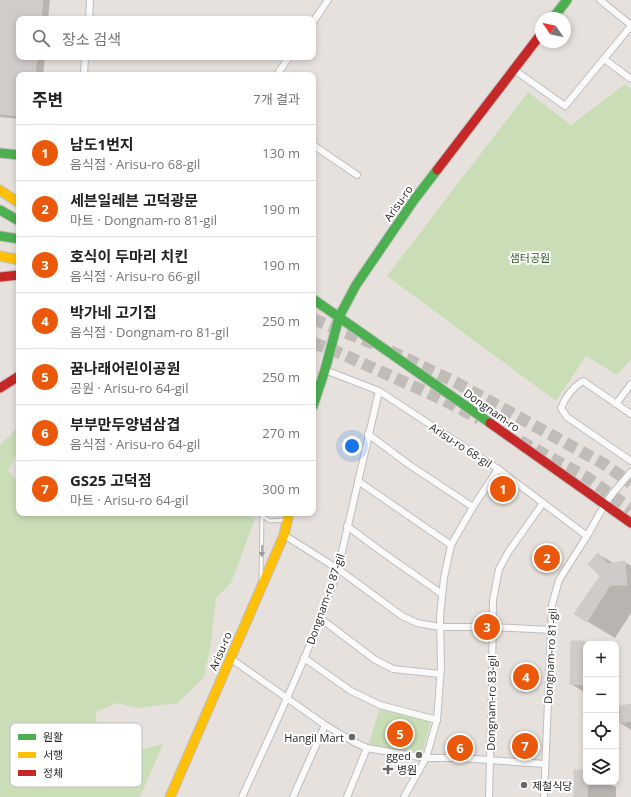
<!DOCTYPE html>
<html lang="ko">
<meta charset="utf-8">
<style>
:root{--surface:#fff;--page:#f6f6f6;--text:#222;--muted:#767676;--line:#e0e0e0;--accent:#ea580c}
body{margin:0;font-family:"Open Sans","Noto Sans KR",sans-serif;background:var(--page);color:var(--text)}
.controls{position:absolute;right:12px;bottom:12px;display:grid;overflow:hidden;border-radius:8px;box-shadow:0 2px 6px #0003}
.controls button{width:36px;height:36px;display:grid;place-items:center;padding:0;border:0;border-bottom:1px solid var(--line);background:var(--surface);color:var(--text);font:20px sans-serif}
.compass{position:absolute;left:535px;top:12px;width:36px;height:36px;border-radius:50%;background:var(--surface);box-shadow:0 2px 6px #0003;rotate:304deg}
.you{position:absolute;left:352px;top:446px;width:14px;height:14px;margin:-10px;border:3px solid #fff;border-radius:50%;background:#1a73e8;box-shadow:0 0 0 6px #1a73e833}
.badge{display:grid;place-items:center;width:26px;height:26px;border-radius:50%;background:var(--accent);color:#fff;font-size:13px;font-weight:700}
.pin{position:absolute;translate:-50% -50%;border:2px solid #fff;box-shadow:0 1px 4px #0006}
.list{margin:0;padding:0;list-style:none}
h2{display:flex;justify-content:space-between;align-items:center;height:52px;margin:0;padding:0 16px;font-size:17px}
h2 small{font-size:13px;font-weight:400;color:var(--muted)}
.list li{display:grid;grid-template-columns:26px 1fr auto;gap:12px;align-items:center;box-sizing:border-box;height:56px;padding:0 16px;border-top:1px solid var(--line)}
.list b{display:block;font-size:15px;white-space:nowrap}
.list p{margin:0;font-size:13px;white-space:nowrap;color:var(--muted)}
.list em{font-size:13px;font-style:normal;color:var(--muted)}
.icon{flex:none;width:22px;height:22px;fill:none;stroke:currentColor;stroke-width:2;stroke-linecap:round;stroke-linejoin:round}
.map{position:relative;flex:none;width:631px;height:797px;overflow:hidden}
.search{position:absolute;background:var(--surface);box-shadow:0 2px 6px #0003;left:16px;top:16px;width:300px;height:44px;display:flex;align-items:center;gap:10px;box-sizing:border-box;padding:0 14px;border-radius:8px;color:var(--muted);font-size:15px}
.panel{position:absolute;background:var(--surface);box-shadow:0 2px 6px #0003;left:16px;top:72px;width:300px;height:444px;border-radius:8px}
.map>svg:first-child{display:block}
</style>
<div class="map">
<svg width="631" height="797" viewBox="0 0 631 797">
<rect width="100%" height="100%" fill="#e6e1dc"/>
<g fill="#c9deb7">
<path d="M625,84L631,89V359L617,375L586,356L556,401L387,276L528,92L571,125Z"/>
<path d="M19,426V450L8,470L19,484V513H245L255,519L231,583L216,598L211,643L204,677L178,703L137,708L117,703L96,712L98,741L135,751L163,744L140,797H0V445Z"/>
<path d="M380,707L431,720L421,758L368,747Z"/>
</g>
<g fill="#0003">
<path d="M0,0H50L48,19H19V57H45L43,75H19V119L0,117Z"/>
<path d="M598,554L615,564L625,562L631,566V613L615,638L575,614L601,576Z"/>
<path d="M572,642H584L588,644H586V693L571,684Z"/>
<path d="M631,705V730L619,722L616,708Z"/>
<path d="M586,771V782H606L616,787V797H575Z"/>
</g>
<g fill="#cecbc8" stroke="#d0cdc9">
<path d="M0,0H43L41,19H19V57H37L35,75H19V116L0,114Z"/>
<path d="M598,553L608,564L625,561L627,585H610L587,622L574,614L600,576L588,564Z"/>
<path d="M571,641H584L583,685L570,684Z"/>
<path d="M631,704V721L618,723L616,707Z"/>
<path d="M574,770H586V782H588L587,797H574Z"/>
</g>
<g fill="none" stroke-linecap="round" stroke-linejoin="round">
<g stroke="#c0bcb8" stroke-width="12" stroke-dasharray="12 6" stroke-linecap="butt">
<path d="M313,319L374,344"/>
<path d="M313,343L333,350L444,400L479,419"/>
<path d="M390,351L455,382L604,464L631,483"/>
<path d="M520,441L588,478L631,509"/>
</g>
<g stroke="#bfbdbe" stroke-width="5">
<g id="lane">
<path d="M261,515L270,521L285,520"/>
<path d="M261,580L262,513"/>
</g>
</g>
<g stroke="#bfbdbe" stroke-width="8">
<g id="street">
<path d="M600,0L631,25"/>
<path d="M89,19L90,0"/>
<path d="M313,22L328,0"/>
<path d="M604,59L631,79"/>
<path d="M513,69L565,106L631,26"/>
<path d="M84,75L85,57"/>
<path d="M277,75L289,57"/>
<path d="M313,145L357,175"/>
<path d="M325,370L379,391L498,469L587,536"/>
<path d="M616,404L631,384"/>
<path d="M631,414L583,381C573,387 565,398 561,408L567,417L631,461"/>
<path d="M368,434L408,464L473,507"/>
<path d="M358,481L451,545"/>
<path d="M347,526L382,552L442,594"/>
<path d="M284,535L338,569L402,616L417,623L440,627H492L551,630"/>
<path d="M320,618L374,659L393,669L440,674"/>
<path d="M230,658L325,725L354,742L367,748L426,758H460L545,764"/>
<path d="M304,658L351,691L380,705L437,720"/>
<path d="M242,797C276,722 312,648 338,569L379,391"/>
<path d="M293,797L325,725"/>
<path d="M347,797L367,748"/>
<path d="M404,797L426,758L437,720L441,667L440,616L444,578L451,545L473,507L498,469"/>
<path d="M489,797L492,686L493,600L499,569L509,551L543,503"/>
<path d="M544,797L551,630L552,605L559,580L587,536L605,504L613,493L631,472"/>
</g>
</g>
<g stroke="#bfbdbe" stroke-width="11">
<g id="fast">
<path d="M553,18L567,0"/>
<path d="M0,153L19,155"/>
<path d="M0,210L19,221"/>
<path d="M0,236L19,239"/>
<path d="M313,299L490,423"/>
<path d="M313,406L325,370L339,317L356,285L414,200L437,170"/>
</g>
</g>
<g stroke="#bfbdbe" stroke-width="11">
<g id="slow">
<path d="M0,190L19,203"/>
<path d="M0,256L19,260"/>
<path d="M170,797L284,535L289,513"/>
</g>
</g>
<g stroke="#bfbdbe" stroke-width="11">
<g id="jam">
<path d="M437,170L541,34"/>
<path d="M0,277L19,275"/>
<path d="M0,388L19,376"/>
<path d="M490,423L631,523"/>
</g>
</g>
<use href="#lane" stroke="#fbfafa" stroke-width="3"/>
<use href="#street" stroke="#fbfafa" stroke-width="6"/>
<use href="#fast" stroke="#4caf50" stroke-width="9"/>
<use href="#slow" stroke="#ffc107" stroke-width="9"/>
<use href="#jam" stroke="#c62828" stroke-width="9"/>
</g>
<defs><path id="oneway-solid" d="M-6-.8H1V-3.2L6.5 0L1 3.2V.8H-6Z"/></defs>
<use fill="#9c9b9b" href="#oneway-solid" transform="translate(262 551) rotate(92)"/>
<g fill="#6a6866" stroke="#fff" stroke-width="1.5">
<circle cx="352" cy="737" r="4"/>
<circle cx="419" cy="755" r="4"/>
<path d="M386 763h4v4h4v4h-4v4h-4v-4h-4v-4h4z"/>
<circle cx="524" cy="785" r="4"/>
</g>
<g text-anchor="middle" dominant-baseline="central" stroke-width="4" stroke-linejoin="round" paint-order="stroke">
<g font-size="11" fill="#272727" stroke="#fff">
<text transform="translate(398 203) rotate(-55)">Arisu-ro</text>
<text transform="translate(492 410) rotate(35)">Dongnam-ro</text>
<text transform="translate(461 445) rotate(33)">Arisu-ro 68-gil</text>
<text transform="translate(325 599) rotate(-71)">Dongnam-ro 87-gil</text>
<text transform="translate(220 651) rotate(-67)">Arisu-ro</text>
<text transform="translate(550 656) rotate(-87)">Dongnam-ro 81-gil</text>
<text transform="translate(491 703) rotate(-89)">Dongnam-ro 83-gil</text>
</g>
<g font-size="11" fill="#2c5d1e" stroke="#fff">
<text x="530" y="257">샘터공원</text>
</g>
<g font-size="11" fill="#272727" stroke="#fff" text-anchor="end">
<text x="344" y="737">Hangil Mart</text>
<text x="411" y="755">gged</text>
<text x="397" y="769" text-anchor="start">병원</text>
<text x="532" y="785" text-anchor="start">제철식당</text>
</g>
</g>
<rect x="10" y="723" width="132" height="64" rx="6" fill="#fff" stroke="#bebebe" stroke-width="1"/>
<rect x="18" y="734" width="18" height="6" fill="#4caf50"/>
<rect x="18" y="752" width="18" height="6" fill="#ffc107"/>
<rect x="18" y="770" width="18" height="6" fill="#c62828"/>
<g font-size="11" fill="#272727">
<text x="43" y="741">원활</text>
<text x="43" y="759">서행</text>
<text x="43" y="777">정체</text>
</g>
</svg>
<div class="controls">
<button>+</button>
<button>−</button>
<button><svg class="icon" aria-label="locate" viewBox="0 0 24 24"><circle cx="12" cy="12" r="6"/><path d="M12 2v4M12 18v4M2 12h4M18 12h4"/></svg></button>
<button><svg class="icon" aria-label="layers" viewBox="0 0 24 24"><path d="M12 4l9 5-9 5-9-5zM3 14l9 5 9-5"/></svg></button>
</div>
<svg class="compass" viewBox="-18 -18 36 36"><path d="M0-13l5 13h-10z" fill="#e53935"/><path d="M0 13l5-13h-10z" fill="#767676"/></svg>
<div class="you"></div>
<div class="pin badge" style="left:503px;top:489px">1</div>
<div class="pin badge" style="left:547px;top:558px">2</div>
<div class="pin badge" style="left:487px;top:627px">3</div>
<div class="pin badge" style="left:526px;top:677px">4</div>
<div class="pin badge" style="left:400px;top:734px">5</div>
<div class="pin badge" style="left:460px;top:748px">6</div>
<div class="pin badge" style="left:525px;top:746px">7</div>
<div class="search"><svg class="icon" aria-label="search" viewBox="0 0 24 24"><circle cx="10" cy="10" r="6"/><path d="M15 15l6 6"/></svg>장소 검색</div>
<section class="panel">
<h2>주변<small>7개 결과</small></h2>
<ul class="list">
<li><span class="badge">1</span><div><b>남도1번지</b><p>음식점 · Arisu-ro 68-gil</p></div><em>130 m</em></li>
<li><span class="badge">2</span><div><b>세븐일레븐 고덕광문</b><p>마트 · Dongnam-ro 81-gil</p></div><em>190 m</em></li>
<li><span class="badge">3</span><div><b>호식이 두마리 치킨</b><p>음식점 · Arisu-ro 66-gil</p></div><em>190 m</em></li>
<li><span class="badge">4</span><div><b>박가네 고기집</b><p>음식점 · Dongnam-ro 81-gil</p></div><em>250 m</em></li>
<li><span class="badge">5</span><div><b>꿈나래어린이공원</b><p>공원 · Arisu-ro 64-gil</p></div><em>250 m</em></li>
<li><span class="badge">6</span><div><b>부부만두양념삼겹</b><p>음식점 · Arisu-ro 64-gil</p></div><em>270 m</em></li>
<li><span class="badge">7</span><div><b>GS25 고덕점</b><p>마트 · Arisu-ro 64-gil</p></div><em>300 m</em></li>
</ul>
</section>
</div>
